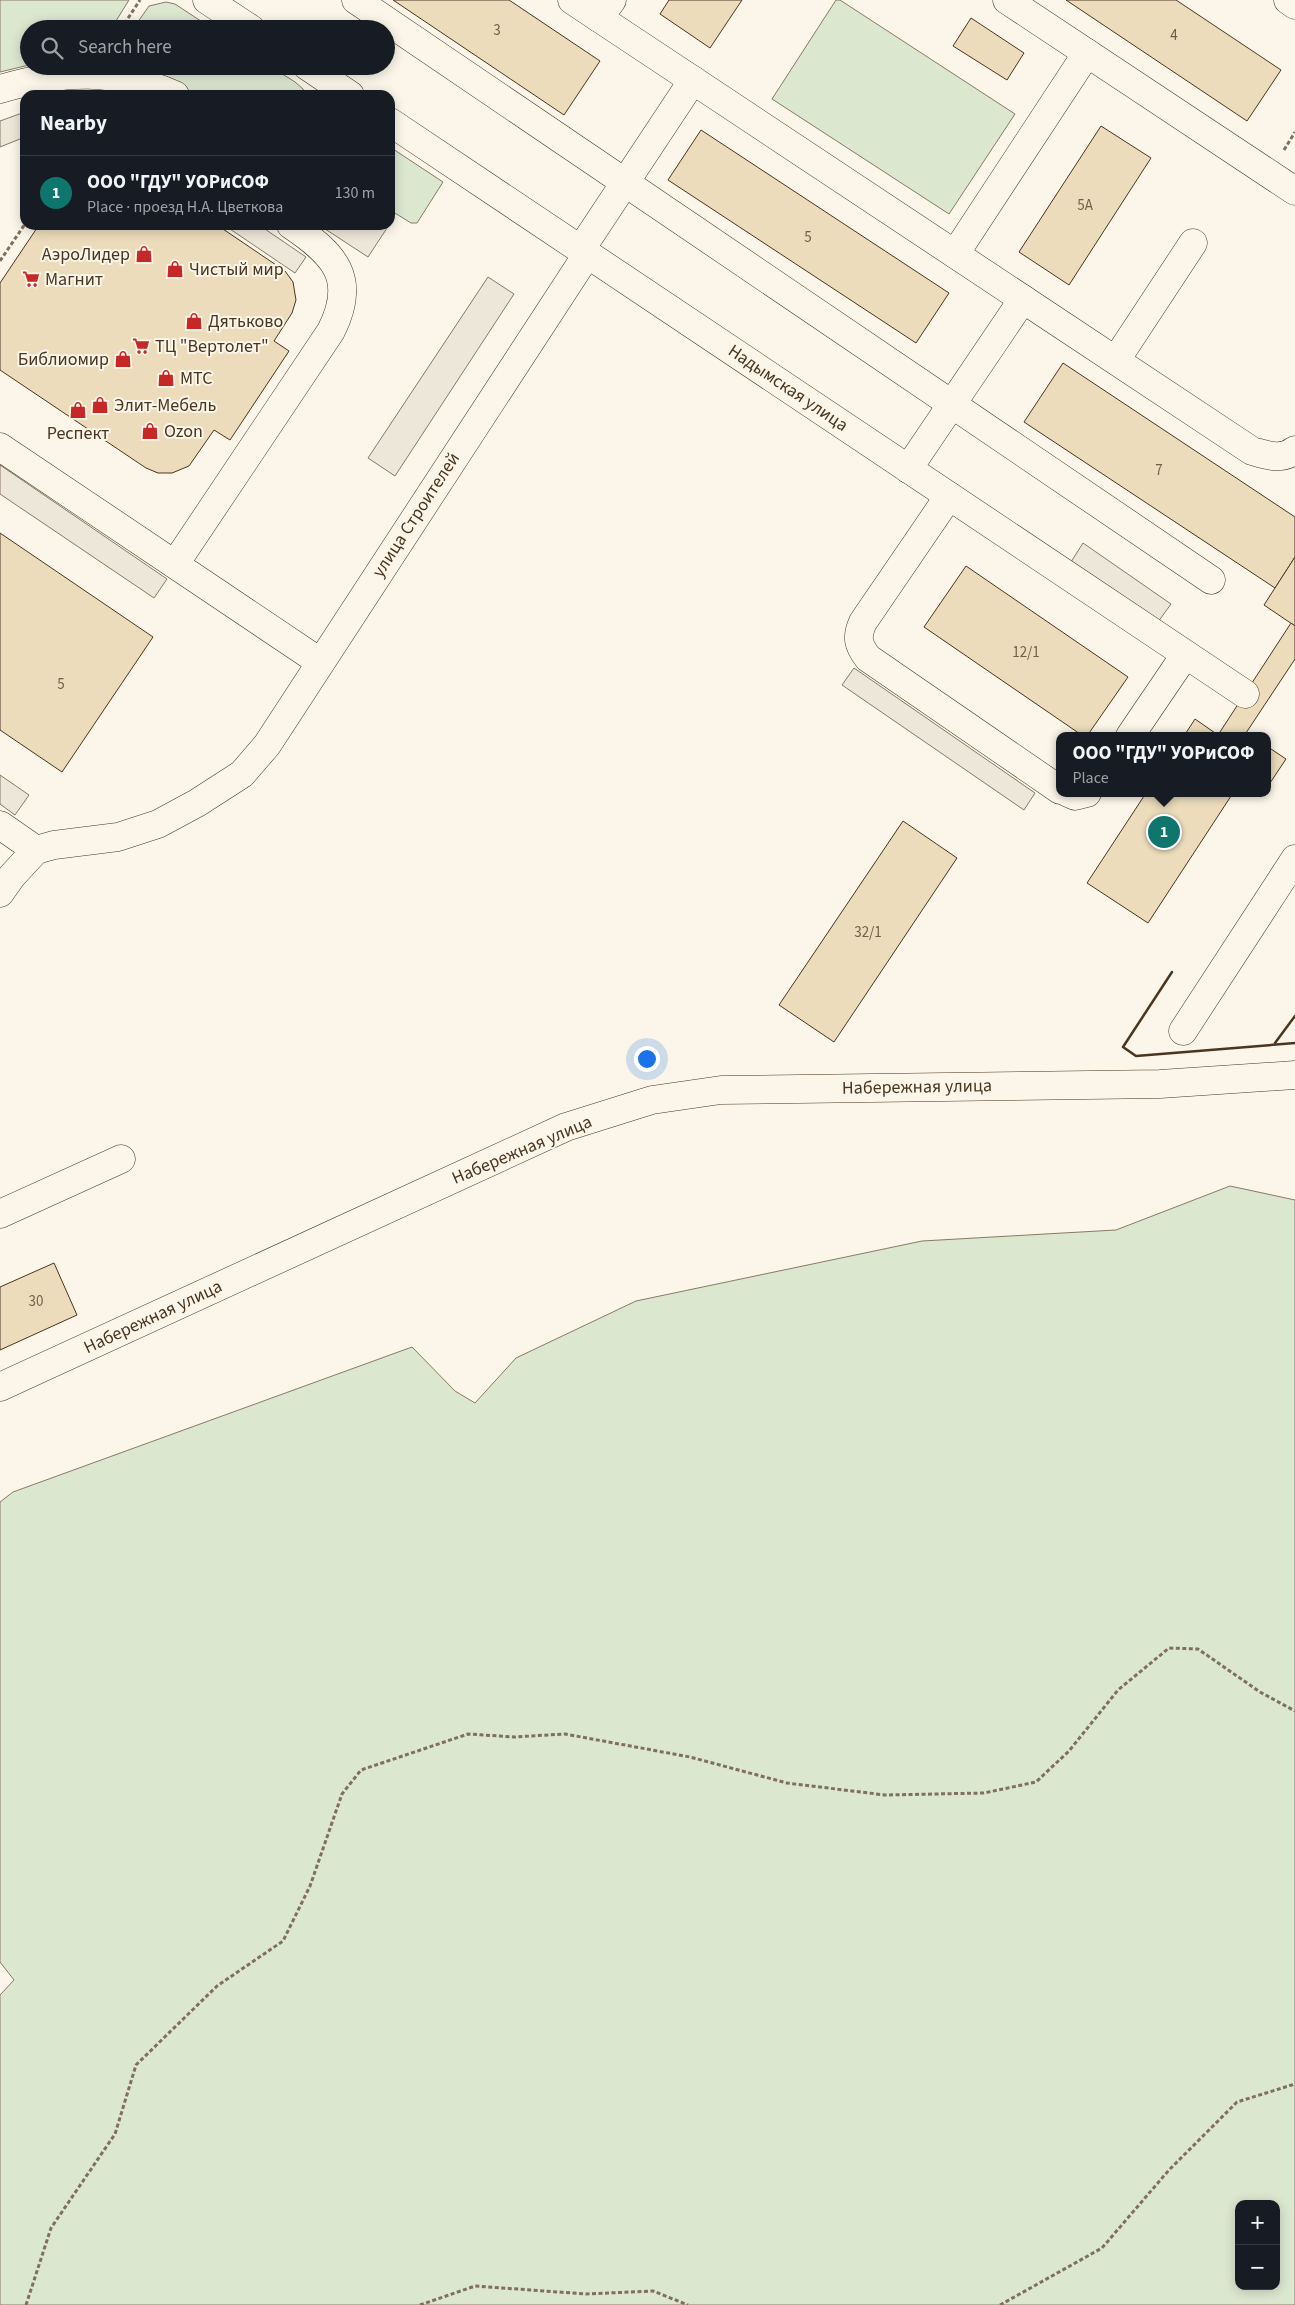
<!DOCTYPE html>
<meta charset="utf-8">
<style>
:root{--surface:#171b24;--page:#242831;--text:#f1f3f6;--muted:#9ea1a6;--line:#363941;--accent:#0f766e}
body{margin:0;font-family:"Source Sans 3",sans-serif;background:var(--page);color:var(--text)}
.controls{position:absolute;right:15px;bottom:15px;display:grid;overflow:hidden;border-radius:10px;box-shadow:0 2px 12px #0003}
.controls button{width:45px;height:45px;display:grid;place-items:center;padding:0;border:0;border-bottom:1px solid var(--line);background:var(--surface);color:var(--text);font:25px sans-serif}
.you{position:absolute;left:646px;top:1058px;width:18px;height:18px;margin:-12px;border:4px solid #fff;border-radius:50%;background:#1a73e8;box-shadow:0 0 0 8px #1a73e833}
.badge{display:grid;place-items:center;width:32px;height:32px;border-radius:50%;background:var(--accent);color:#fff;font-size:16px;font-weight:700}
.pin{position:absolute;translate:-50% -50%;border:2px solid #fff;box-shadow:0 1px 5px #0006}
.popup{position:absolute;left:1056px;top:732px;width:215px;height:65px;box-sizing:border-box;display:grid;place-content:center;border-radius:10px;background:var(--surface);filter:drop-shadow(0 1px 4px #0005);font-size:16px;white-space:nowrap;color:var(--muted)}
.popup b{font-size:19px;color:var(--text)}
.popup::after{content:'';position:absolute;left:50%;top:100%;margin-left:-10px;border:10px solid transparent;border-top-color:var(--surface)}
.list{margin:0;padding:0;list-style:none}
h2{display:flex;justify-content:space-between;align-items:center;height:65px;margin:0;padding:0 20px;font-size:21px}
h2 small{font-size:16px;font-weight:400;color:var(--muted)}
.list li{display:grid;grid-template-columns:32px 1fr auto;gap:15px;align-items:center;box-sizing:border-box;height:75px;padding:0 20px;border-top:1px solid var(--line)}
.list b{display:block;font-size:19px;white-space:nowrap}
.list p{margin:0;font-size:16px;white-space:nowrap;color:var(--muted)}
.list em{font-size:16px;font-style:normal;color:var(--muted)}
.icon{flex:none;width:28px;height:28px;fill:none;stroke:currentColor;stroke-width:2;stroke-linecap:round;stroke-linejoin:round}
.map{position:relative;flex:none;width:1295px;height:2305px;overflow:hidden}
.search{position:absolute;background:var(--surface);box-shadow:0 2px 12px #0003;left:20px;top:20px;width:375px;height:55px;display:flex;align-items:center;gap:12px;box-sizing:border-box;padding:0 18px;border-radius:28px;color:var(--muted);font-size:19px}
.panel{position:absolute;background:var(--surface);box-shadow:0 2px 12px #0003;left:20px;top:90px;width:375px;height:140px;border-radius:15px}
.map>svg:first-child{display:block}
</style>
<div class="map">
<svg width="1295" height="2305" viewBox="0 0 1295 2305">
<rect width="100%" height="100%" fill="#fbf6e9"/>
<g fill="#dce7d0" stroke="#887966" fill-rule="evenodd">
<path d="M0,0H129L111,29H29V65L0,72Z"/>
<path d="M836,0H840L1015,114L949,214L772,99Z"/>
<path d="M166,2L175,4L213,29H133L149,6Z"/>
<path d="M116,66H270L295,82L303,89L306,95H197L161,78Z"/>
<path d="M390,147L443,182L417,223H411L390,210Z"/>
<path d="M1230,1186L1295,1200V2305H0V1995L14,1980L0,1962V1502L13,1492L412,1347L455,1391L475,1403L516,1358L636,1301L922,1241L1116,1230ZM1239,2204H1276V2286H1239Z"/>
</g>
<g fill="#ede7d9" stroke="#887966">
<path d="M25,112V137L0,147V121Z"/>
<path d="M224,225H259L306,257L295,273Z"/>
<path d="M319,225H389L368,257Z"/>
<path d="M488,277L514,294L395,476L368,458Z"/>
<path d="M0,465L167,579L154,598L0,494Z"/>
<path d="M1083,543L1171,604L1158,622L1071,562Z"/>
<path d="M854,668L1035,793L1024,810L842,685Z"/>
<path d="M0,775L29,795L15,815L0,804Z"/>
</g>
<g fill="#ecdcbc" stroke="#4a3520">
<path d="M393,0H509L600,61L564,115Z"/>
<path d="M669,0H742L710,48L660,14Z"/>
<path d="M1066,0H1176L1281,70L1247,121Z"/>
<path d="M971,18L1024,53L1007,80L953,46Z"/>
<path d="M1101,126L1151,158L1069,285L1019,252Z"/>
<path d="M701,130L949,293L916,343L668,180Z"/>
<path d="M39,225H217L285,271L293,282L296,300L292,313L274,341L289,351L230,440L214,430L189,466L172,473H158L146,468L0,370V283Z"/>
<path d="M1063,363L1295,517V557L1275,588L1024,422Z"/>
<path d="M0,533L153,637L62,772L0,730Z"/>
<path d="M1295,557V626L1264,605Z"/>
<path d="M966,566L1128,677L1087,736H1083L924,627Z"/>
<path d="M1291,623L1295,626V659L1244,736H1219L1218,735Z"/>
<path d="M1195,719L1218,735L1219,736H1184Z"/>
<path d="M1268,747L1286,759L1268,786Z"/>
<path d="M1146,793H1233L1148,923L1087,883Z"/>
<path d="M903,821L957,858L834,1042L779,1005Z"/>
<path d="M54,1263L77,1315L0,1350V1287Z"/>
</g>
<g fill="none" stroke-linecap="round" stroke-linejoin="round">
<g stroke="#4a3520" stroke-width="29">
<g id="minor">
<path d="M207,0L251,29"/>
<path d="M356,0L1211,580"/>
<path d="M572,0L599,18L612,0"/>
<path d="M1007,0L1295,191"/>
<path d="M1288,0L1295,5"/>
<path d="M599,18L1252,451C1267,455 1281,461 1295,450"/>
<path d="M307,66L350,95"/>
<path d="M0,89C65,70 112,68 175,95"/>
<path d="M390,122L1245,694"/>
<path d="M581,249L693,80"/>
<path d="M955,254L1087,53"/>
<path d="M1116,360L1193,243"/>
<path d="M0,447L320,662"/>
<path d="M908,469L1023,299"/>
<path d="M949,496L863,622C856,637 858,645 868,658L1060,790"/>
<path d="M175,564L331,331C358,278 334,254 291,225"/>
<path d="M1130,736L1185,655"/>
<path d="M1068,793L1075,796L1087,793"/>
<path d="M0,825L36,850L54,845L118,837L158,824L197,803L242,774L267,745L588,253"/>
<path d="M0,893L12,876L36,850"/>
<path d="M1183,1031L1295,859"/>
<path d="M0,1214L121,1159"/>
<path d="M0,1387L566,1127L652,1100L721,1090L1160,1084L1295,1075"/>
</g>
</g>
<g stroke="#7f6f5c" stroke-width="3" stroke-dasharray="4 2.5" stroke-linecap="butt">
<path d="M121,29L140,0"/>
<path d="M1284,150L1295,132"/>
<path d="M0,261L25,224"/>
<path d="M26,2305L51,2228L115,2134L136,2065L217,1986L283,1941L310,1886L342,1794L361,1770L468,1734L514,1737L565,1734L690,1757L787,1783L885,1795L984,1793L1036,1782L1069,1751L1118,1690L1169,1648L1198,1649L1260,1692L1295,1711"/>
<path d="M420,2305L475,2286L586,2294L653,2291L688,2305"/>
<path d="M1000,2305L1102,2248L1169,2170L1237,2102L1295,2084"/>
</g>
<use href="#minor" stroke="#fbf6e9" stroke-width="28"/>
<g stroke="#4a3520" stroke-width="2.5">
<path d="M1172,972L1123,1047L1136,1056L1295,1043"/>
<path d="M1275,1043L1295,1016"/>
</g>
</g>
<defs>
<g id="shop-bare" transform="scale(1.35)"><path d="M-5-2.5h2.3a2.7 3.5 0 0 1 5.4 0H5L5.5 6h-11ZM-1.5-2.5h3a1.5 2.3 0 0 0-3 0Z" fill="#c62828" stroke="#fbf6e9" stroke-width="2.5" paint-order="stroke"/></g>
<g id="supermarket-bare" transform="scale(1.35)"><path d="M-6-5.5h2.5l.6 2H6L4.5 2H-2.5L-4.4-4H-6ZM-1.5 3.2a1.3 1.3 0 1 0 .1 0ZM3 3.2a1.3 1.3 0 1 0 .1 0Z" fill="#c62828" stroke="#fbf6e9" stroke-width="2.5" paint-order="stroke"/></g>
</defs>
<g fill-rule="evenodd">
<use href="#shop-bare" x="144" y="254"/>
<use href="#shop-bare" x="175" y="269"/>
<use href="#supermarket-bare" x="31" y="279"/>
<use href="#shop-bare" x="194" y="321"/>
<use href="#supermarket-bare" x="141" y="346"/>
<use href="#shop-bare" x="123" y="359"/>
<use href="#shop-bare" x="166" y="378"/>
<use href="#shop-bare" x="100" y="405"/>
<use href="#shop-bare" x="78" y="410"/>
<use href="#shop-bare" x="150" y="431"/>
</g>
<g text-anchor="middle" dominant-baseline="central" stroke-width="4" stroke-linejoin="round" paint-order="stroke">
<g font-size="15" fill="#725f47">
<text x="497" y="30">3</text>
<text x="1174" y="35">4</text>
<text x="1085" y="205">5А</text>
<text x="808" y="237">5</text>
<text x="1159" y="470">7</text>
<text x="1026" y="652">12/1</text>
<text x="61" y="684">5</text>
<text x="868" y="932">32/1</text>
<text x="36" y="1301">30</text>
</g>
<g font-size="18" fill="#4a3520" stroke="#fbf6e9" text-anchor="start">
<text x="130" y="254" text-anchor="end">АэроЛидер</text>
<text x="189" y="269">Чистый мир</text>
<text x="45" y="279">Магнит</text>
<text x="208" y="321">Дятьково</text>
<text x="155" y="346">ТЦ "Вертолет"</text>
<text x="109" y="359" text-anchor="end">Библиомир</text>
<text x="180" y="378">МТС</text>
<text x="114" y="405">Элит-Мебель</text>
<text x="164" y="431">Ozon</text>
<text x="78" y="433" text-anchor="middle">Респект</text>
</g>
<g font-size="18" fill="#4a3520" stroke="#fbf6e9">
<text transform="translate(788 388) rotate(34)">Надымская улица</text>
<text transform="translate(416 515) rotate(-57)">улица Строителей</text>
<text transform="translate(917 1087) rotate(-1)">Набережная улица</text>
<text transform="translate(522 1150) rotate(-23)">Набережная улица</text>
<text transform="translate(153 1317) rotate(-25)">Набережная улица</text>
</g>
</g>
</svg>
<div class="controls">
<button>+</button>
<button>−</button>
</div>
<div class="you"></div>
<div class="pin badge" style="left:1164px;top:832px">1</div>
<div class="popup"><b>ООО &quot;ГДУ&quot; УОРиСОФ</b>Place</div>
<div class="search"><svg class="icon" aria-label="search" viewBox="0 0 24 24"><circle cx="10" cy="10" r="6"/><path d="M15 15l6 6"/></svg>Search here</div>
<section class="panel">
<h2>Nearby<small></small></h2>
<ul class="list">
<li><span class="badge">1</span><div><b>ООО &quot;ГДУ&quot; УОРиСОФ</b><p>Place · проезд Н.А. Цветкова</p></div><em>130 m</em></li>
</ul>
</section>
</div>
